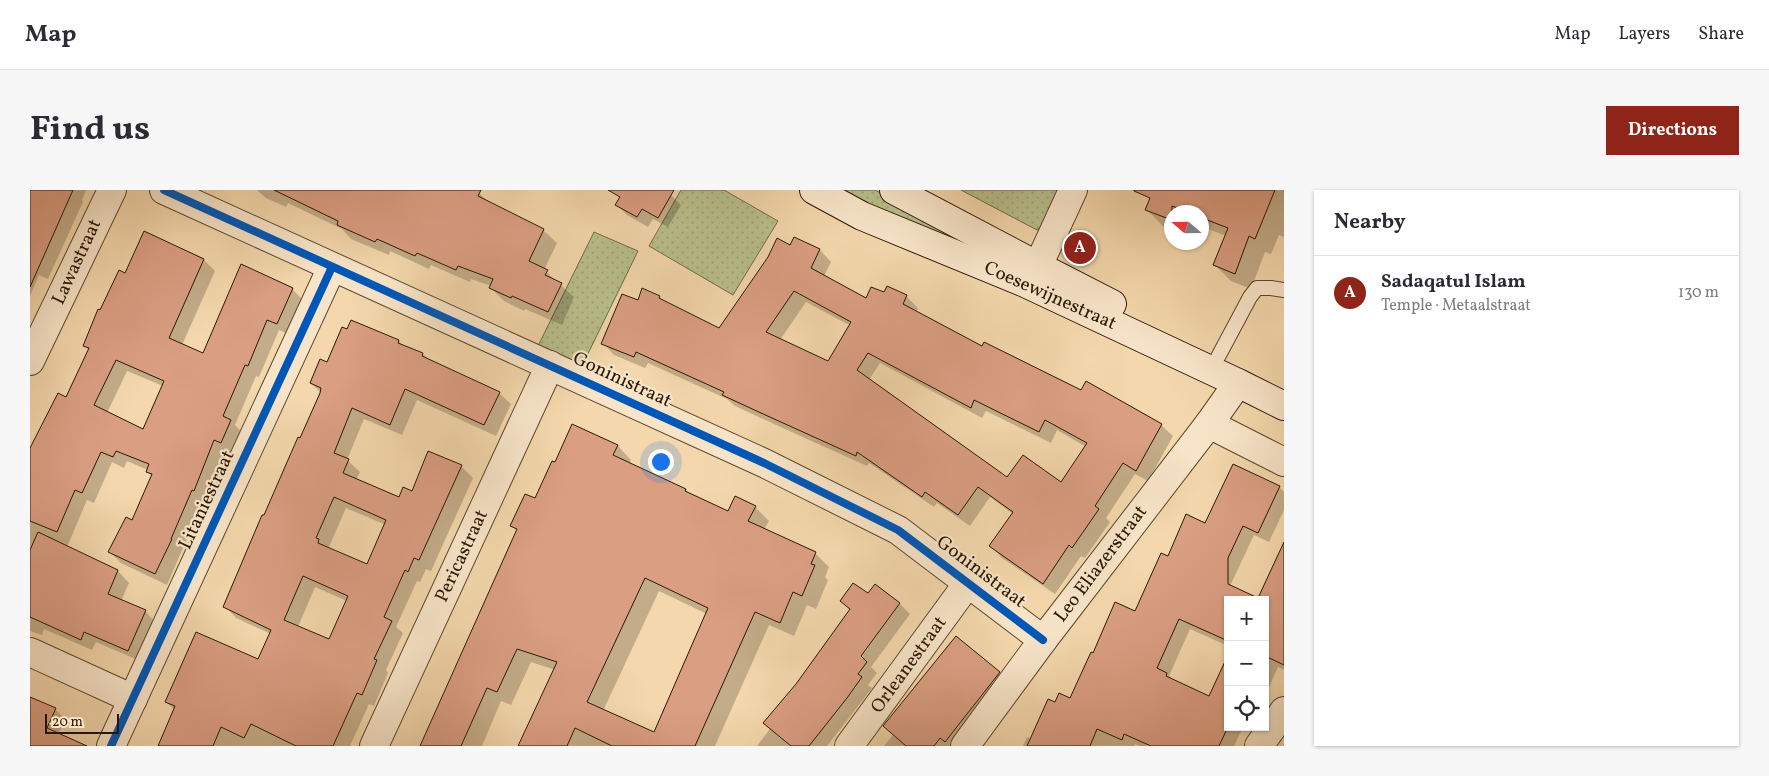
<!DOCTYPE html>
<meta charset="utf-8">
<style>
:root{--surface:#fff;--page:#f7f7f7;--text:#2b2b33;--muted:#7c7c81;--line:#e1e1e2;--accent:#8f2418}
body{margin:0;font-family:Vollkorn,serif;background:var(--page);color:var(--text)}
.controls{position:absolute;right:15px;bottom:15px;display:grid;overflow:hidden;border-radius:0px;box-shadow:0 1px 4px #0004}
.controls button{width:45px;height:45px;display:grid;place-items:center;padding:0;border:0;border-bottom:1px solid var(--line);background:var(--surface);color:var(--text);font:25px sans-serif}
.compass{position:absolute;left:1134px;top:15px;width:45px;height:45px;border-radius:50%;background:var(--surface);box-shadow:0 1px 4px #0004;rotate:290deg}
.scale{position:absolute;left:15px;bottom:12px;width:74px;box-sizing:border-box;padding-left:5px;border:2px solid #2b1802;border-top:0;font-size:14px;line-height:18px;white-space:nowrap;color:#2b1802;-webkit-text-stroke:4px #f8e5c9;paint-order:stroke}
.you{position:absolute;left:630px;top:271px;width:18px;height:18px;margin:-12px;border:4px solid #fff;border-radius:50%;background:#1a73e8;box-shadow:0 0 0 8px #1a73e833}
.badge{display:grid;place-items:center;width:32px;height:32px;border-radius:50%;background:var(--accent);color:#fff;font-size:16px;font-weight:700}
.pin{position:absolute;translate:-50% -50%;border:2px solid #fff;box-shadow:0 1px 5px #0006}
.list{margin:0;padding:0;list-style:none}
h2{display:flex;justify-content:space-between;align-items:center;height:65px;margin:0;padding:0 20px;font-size:21px}
h2 small{font-size:16px;font-weight:400;color:var(--muted)}
.list li{display:grid;grid-template-columns:32px 1fr auto;gap:15px;align-items:center;box-sizing:border-box;height:75px;padding:0 20px;border-top:1px solid var(--line)}
.list b{display:block;font-size:19px;white-space:nowrap}
.list p{margin:0;font-size:16px;white-space:nowrap;color:var(--muted)}
.list em{font-size:16px;font-style:normal;color:var(--muted)}
.icon{flex:none;width:28px;height:28px;fill:none;stroke:currentColor;stroke-width:2;stroke-linecap:round;stroke-linejoin:round}
.map{position:relative;flex:none;width:1254px;height:556px;overflow:hidden;border-radius:0px}
header{display:flex;align-items:center;gap:30px;box-sizing:border-box;height:70px;padding:0 25px;background:var(--surface);border-bottom:1px solid var(--line)}
header strong{font-size:24px}
nav{display:flex;gap:28px;margin-inline-start:auto;font-size:18px}
.intro{display:flex;align-items:center;justify-content:space-between;box-sizing:border-box;height:120px;padding:0 30px}
h1{margin:0;font-size:35px}
.button{padding:12px 22px;border-radius:0px;background:var(--accent);color:#fff;font-size:18px;font-weight:700}
main{display:flex;gap:30px;padding:0 30px}
aside{flex:1;background:var(--surface);border-radius:0px;box-shadow:0 1px 4px #0004}
.map>svg:first-child{display:block}
</style>
<header>
<strong>Map</strong>
<nav><a>Map</a><a>Layers</a><a>Share</a></nav>
</header>
<div class="intro"><h1>Find us</h1><a class="button">Directions</a></div>
<main>
<div class="map">
<svg width="1254" height="556" viewBox="0 0 1254 556">
<defs>
<pattern id="grass-dots" width="8" height="8" patternUnits="userSpaceOnUse" patternTransform="scale(1.25)"><rect width="8" height="8" fill="#b9bf8b"/><path d="M2 2h.1M6 6h.1" fill="none" stroke="#9fa376" stroke-width="1.8" stroke-linecap="round"/></pattern>
</defs>
<rect width="100%" height="100%" fill="#f4d7ac"/>
<filter id="stains"><feTurbulence type="fractalNoise" baseFrequency=".004" numOctaves="4"/><feColorMatrix values="0 0 0 0 .2 0 0 0 0 .09 0 0 0 0 .02 0 0 0 .5 -.17"/></filter>
<radialGradient id="worn" r=".72"><stop offset=".6" stop-color="#630" stop-opacity="0"/><stop offset="1" stop-color="#630" stop-opacity=".3"/></radialGradient>
<g fill="url(#grass-dots)" stroke="#726c46">
<path d="M651,0H694L748,31L703,105L619,56Z"/>
<path d="M805,0H845L917,39L918,45L915,48Z"/>
<path d="M931,0H1037L1017,33L1007,40Z"/>
<path d="M564,42L608,61L551,178L507,158Z"/>
</g>
<g fill="#0003" fill-rule="evenodd">
<path d="M0,0H56L52,10L53,12L18,89L9,85L0,106Z"/>
<path d="M227,0H442L449,3L459,13L513,40L527,53L514,80L544,107L532,135L495,119L494,121L474,111L461,98V96L441,89L440,92L401,75L399,79L360,61L359,65L321,49L312,39L258,13L256,17L236,8Z"/>
<path d="M594,0H639L641,5L651,15L638,37L623,29L618,37L597,25L587,15Z"/>
<path d="M1124,0H1254V47L1249,45L1241,64L1235,62L1221,99L1201,91L1185,75L1196,46L1176,38L1172,50V22H1142V39L1133,36L1117,20Z"/>
<path d="M115,43L174,70L185,81L152,155L174,164L262,99L273,110L258,144L249,140L229,187L226,186L205,235L212,242L202,264L196,261L175,312L173,311L137,395L91,373L80,362L103,332L122,286L118,282V280L97,271L94,278L82,272L64,313L57,310L37,357L88,381L99,393L91,411L115,421L126,433L110,471L66,452L62,460L14,439L12,445L0,441V261L37,208L59,161L54,155L71,122L96,84ZM97,181L133,196L113,241L77,223Z"/>
<path d="M764,48L790,60L801,72L794,86L837,109L855,104L876,106L888,118L886,123L952,158L1052,202L1131,235L1143,246L1118,291L1105,284L1076,328L1080,332L1055,368L1051,366L1025,404L972,368L961,356L983,324L960,307L940,336L907,313L904,317L839,273L837,276L744,234L705,216L697,209L618,173L615,178L584,165L573,153L608,112L629,107L635,113L689,140L760,56ZM776,112L821,136L799,172L750,150ZM850,173L952,228L956,221L1021,253L1027,240L1056,257L1031,294L978,289L839,190Z"/>
<path d="M369,151L374,157L393,164L400,171L469,203L481,214L466,246L387,210L372,245L334,229L317,270L330,282L326,290L370,309L431,276L443,288L401,381L396,379L390,392L387,391L366,437L373,443L356,480L358,483L344,516L339,514L320,556H130L145,520L136,512L229,471L241,444L206,428L195,416L291,203L281,193L297,174ZM316,318L356,335L338,376L298,359ZM285,397L317,411L299,451L268,437Z"/>
<path d="M543,236L588,256L601,270L599,274L655,300L660,304L698,323L725,317L739,331L734,340L785,363L799,377L795,387L798,390L786,419L777,415L764,446L739,435L685,556H490L525,480L501,472L481,515L471,511L452,556H392L488,342L482,336L505,310L526,274ZM629,401L677,424L624,544L573,521Z"/>
<path d="M1249,297L1254,302V320L1239,352L1224,345L1200,396L1198,410V456L1160,439L1139,486L1198,537H1213L1204,556H1110L1105,554L1104,556H993L997,547L1001,549L1026,514L1041,510L1063,465L1106,422L1138,368L1176,335Z"/>
<path d="M1254,362V480L1248,477L1235,506V410Z"/>
<path d="M845,395L870,414L880,424L841,477L847,483L838,495L842,498L797,556H727L740,539L767,494L821,421L811,411L838,405Z"/>
<path d="M969,483L983,497L937,556H854L863,545L854,536Z"/>
<path d="M0,508L25,519L35,529L28,545L0,556Z"/>
</g>
<g fill="#da9e82" stroke="#2b1802" fill-rule="evenodd">
<path d="M0,0H43L0,97Z"/>
<path d="M244,0H451L448,6L514,39L499,71L518,80L515,85L532,93L518,122L482,106L481,108L459,98L463,89L428,76L426,80L387,63L385,66L347,49L345,52L307,35L308,31Z"/>
<path d="M578,0H644L628,28L612,19L607,27L585,15L590,7Z"/>
<path d="M1104,0H1245L1225,49L1219,46L1205,84L1183,75L1198,38L1172,28V22H1158L1142,16V30L1115,20L1120,8L1104,1Z"/>
<path d="M114,41L174,69L139,148L173,163L211,74L263,98L247,134L237,130L218,176L215,175L193,226L201,230L191,253L184,250L164,301L162,300L141,349H142L125,384L78,362L96,327L102,330L122,284L116,282L119,274L86,261L83,267L71,262L52,303L45,300L27,342L0,331V258L28,203L36,207L59,158L53,156L68,119L70,120L89,80L95,83ZM86,170L134,191L113,239L64,215Z"/>
<path d="M764,47L790,59L781,78L836,108L841,97L854,102L857,96L877,105L873,114L952,156L954,152L1051,200L1056,191L1132,234L1106,281L1093,273L1065,316L1069,319L1042,358L1039,355L1013,394L959,356L983,322L948,297L928,325L895,302L892,307L827,262L826,266L731,223L692,205L694,202L606,162L604,167L571,154L592,104L608,110L612,98L630,106L629,108L689,138L738,67L747,48L760,55ZM764,101L821,132L798,171L736,142ZM838,163L941,218L944,210L1009,242L1015,230L1057,253L1031,292L993,265L977,287L827,180Z"/>
<path d="M321,130L369,150L368,153L393,163L392,166L470,202L454,235L375,199L360,235L322,218L304,263L319,269L313,283L369,307L373,297L382,301L398,261L432,275L389,370L384,368L378,382L375,380L354,427L362,431L344,469L347,470L332,505L327,503L303,556H266L221,534L214,548L191,537L183,556H128L145,516L135,512L166,442L228,469L241,440L193,417L232,325H234L268,247L270,248L290,203L291,198L280,193L290,169L297,172L312,137L317,139ZM304,307L356,330L337,374L288,353L289,349L286,348ZM273,386L318,406L299,449L254,430Z"/>
<path d="M542,234L588,255L583,265L656,299L655,301L698,321L705,306L726,316L718,331L786,362L781,374L785,375L772,406L763,402L750,433L725,422L665,556H582L545,538L537,556H488L527,472L487,459L467,502L457,498L431,556H390L487,339L480,336L495,304L505,308L522,271L525,272ZM615,388L678,418L624,542L557,512Z"/>
<path d="M1203,274L1250,296L1228,343L1213,336L1198,368V394L1228,408L1254,352V475L1235,466V410H1198V451L1149,429L1127,478L1137,483L1136,486L1179,506L1198,465V537L1189,556H1121L1094,544L1092,550L1067,539L1060,556H997L1018,509L1025,512L1029,503L1040,508L1061,462L1063,463L1085,412L1105,421L1131,363L1138,366L1156,324L1175,333Z"/>
<path d="M8,342L88,380L78,404L116,420L98,461L54,442L51,450L0,427V360Z"/>
<path d="M823,393L838,403L845,394L870,413L831,466L837,472L828,484L832,487L817,508L779,556H761L733,533L766,494L820,419L810,411Z"/>
<path d="M926,446L970,482L915,552L910,548L904,556H876L853,536Z"/>
<path d="M0,507L26,518L17,538L57,556H0Z"/>
</g>
<g fill="none" stroke-linecap="round" stroke-linejoin="round">
<g stroke="#5d482c" stroke-width="16">
<path id="lane" d="M1188,167L1220,107L1227,98H1241L1254,100"/>
</g>
<g stroke="#5d482c" stroke-width="30">
<g id="street">
<path d="M134,0L734,273L868,340L1013,450"/>
<path d="M1008,76L1043,0"/>
<path d="M0,171L82,0"/>
<path d="M1179,234L1254,272"/>
<path d="M0,462L103,509"/>
<path d="M81,556L302,77"/>
<path d="M344,556L520,175"/>
<path d="M819,556L938,393"/>
<path d="M935,556L1013,450L1179,234L1208,193"/>
<path d="M1229,556L1254,521"/>
</g>
</g>
<g stroke="#2b1802" stroke-width="30">
<g id="secondary">
<path d="M784,0L832,26L995,93L1208,193L1254,216"/>
<path d="M864,0L1008,76L1082,114"/>
</g>
</g>
<use href="#lane" stroke="#f8e5c9" stroke-width="14"/>
<use href="#street" stroke="#f8e5c9" stroke-width="28"/>
<use href="#secondary" stroke="#f8e5c9" stroke-width="28"/>
<g stroke="#f8e5c9" stroke-width="11">
<g id="cycleway">
<path d="M134,0L734,273L868,340L1013,450"/>
<path d="M81,556L302,77"/>
</g>
</g>
<use href="#cycleway" stroke="#0057b8" stroke-width="8"/>
</g>
<g text-anchor="middle" dominant-baseline="central" stroke-width="4.5" stroke-linejoin="round" paint-order="stroke">
<g font-size="19" fill="#2b1802" stroke="#f8e5c9">
<text transform="translate(47 72) rotate(-65)">Lawastraat</text>
<text transform="translate(1020 106) rotate(24)">Coesewijnestraat</text>
<text transform="translate(592 190) rotate(25)">Goninistraat</text>
<text transform="translate(177 310) rotate(-65)">Litaniestraat</text>
<text transform="translate(432 366) rotate(-65)">Pericastraat</text>
<text transform="translate(1071 374) rotate(-53)">Leo Eliazerstraat</text>
<text transform="translate(951 382) rotate(37)">Goninistraat</text>
<text transform="translate(879 475) rotate(-54)">Orleanestraat</text>
</g>
</g>
<rect width="100%" height="100%" filter="url(#stains)"/>
<rect width="100%" height="100%" fill="url(#worn)"/>
</svg>
<div class="controls">
<button>+</button>
<button>−</button>
<button><svg class="icon" aria-label="locate" viewBox="0 0 24 24"><circle cx="12" cy="12" r="6"/><path d="M12 2v4M12 18v4M2 12h4M18 12h4"/></svg></button>
</div>
<svg class="compass" viewBox="-18 -18 36 36"><path d="M0-13l5 13h-10z" fill="#e53935"/><path d="M0 13l5-13h-10z" fill="#7c7c81"/></svg>
<div class="scale">20 m</div>
<div class="you"></div>
<div class="pin badge" style="left:1050px;top:58px">A</div>
</div>
<aside>
<h2>Nearby<small></small></h2>
<ul class="list">
<li><span class="badge">A</span><div><b>Sadaqatul Islam</b><p>Temple · Metaalstraat</p></div><em>130 m</em></li>
</ul>
</aside>
</main>
